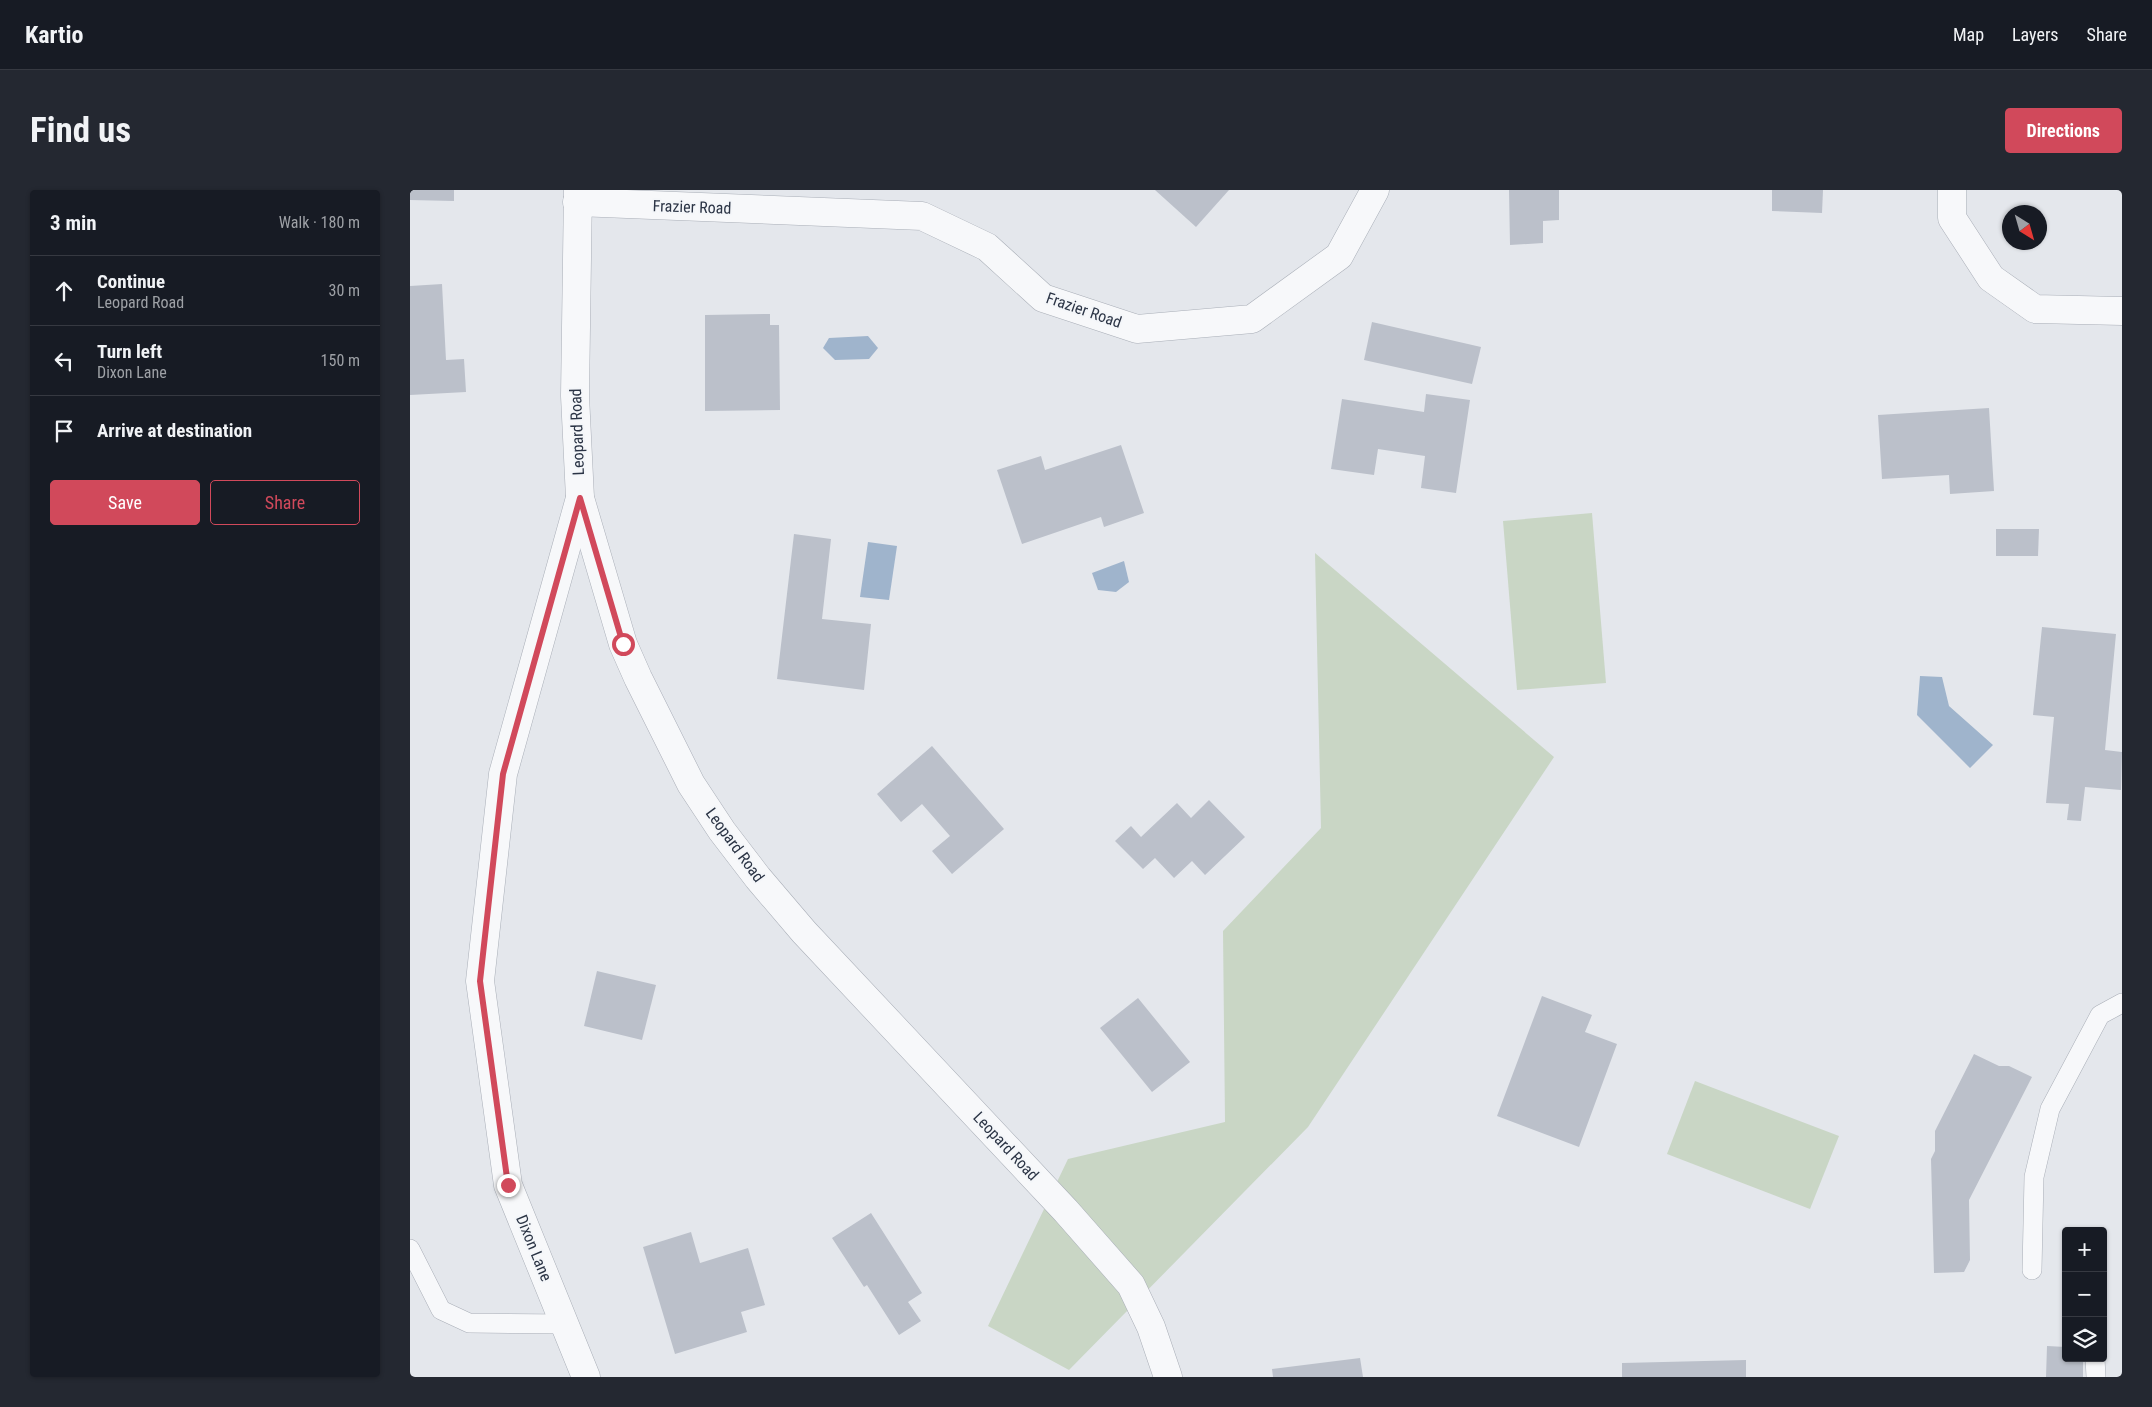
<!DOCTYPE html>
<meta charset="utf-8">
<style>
:root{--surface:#171b24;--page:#242831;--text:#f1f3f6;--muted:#9ea1a6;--line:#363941;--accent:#d1495b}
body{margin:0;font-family:"Roboto Condensed",sans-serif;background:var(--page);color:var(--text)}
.controls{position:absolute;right:15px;bottom:15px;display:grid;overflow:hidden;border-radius:5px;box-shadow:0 1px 4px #0004}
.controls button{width:45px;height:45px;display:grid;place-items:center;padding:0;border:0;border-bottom:1px solid var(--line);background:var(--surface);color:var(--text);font:25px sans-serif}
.compass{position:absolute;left:1592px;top:15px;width:45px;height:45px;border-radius:50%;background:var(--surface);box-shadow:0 1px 4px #0004;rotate:143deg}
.stop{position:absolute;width:15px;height:15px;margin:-11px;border:4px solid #d1495b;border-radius:50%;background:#fff}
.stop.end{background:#d1495b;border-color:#fff;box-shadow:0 1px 5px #0008}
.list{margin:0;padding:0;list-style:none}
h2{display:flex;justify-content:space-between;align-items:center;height:65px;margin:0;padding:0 20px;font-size:21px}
h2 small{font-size:16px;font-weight:400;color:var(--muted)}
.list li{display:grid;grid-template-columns:32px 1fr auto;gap:15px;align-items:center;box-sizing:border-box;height:70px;padding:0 20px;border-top:1px solid var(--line)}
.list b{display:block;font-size:19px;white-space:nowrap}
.list p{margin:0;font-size:16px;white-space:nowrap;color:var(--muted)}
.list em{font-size:16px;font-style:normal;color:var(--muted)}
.actions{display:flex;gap:10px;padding:15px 20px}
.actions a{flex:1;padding:11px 0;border:1px solid var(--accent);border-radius:5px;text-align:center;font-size:18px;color:var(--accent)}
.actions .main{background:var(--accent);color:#fff}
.icon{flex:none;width:28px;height:28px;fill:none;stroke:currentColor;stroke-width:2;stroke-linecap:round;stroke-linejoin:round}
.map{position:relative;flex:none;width:1712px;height:1187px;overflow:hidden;border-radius:5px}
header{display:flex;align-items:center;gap:30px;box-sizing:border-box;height:70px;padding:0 25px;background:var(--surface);border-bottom:1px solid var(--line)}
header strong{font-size:24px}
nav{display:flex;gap:28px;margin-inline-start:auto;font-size:18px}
.intro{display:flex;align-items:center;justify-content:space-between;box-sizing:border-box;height:120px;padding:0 30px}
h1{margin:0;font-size:35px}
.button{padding:12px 22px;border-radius:5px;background:var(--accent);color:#fff;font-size:18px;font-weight:700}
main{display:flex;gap:30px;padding:0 30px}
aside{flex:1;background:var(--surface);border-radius:5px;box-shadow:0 1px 4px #0004}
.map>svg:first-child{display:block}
</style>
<header>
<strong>Kartio</strong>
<nav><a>Map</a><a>Layers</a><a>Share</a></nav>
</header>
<div class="intro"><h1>Find us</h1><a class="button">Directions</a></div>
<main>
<aside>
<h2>3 min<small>Walk · 180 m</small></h2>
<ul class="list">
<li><svg class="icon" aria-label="ahead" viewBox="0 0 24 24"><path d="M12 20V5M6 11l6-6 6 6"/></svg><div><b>Continue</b><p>Leopard Road</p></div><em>30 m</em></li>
<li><svg class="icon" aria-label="left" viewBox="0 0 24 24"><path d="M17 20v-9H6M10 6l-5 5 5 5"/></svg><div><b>Turn left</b><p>Dixon Lane</p></div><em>150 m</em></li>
<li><svg class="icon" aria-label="arrive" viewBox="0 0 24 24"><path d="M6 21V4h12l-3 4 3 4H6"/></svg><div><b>Arrive at destination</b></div></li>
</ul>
<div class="actions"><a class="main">Save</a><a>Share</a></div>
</aside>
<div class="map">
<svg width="1712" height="1187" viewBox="0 0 1712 1187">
<rect width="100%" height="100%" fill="#e4e7ec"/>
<g fill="#c9d6c5">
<path d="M1182,323L1196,493L1107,500L1093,331Z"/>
<path d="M905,363L1144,567L898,937L659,1180L578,1136L658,969L815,932L813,741L911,638Z"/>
<path d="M1285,891L1429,946L1400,1019L1257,964Z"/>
</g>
<g fill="#9fb4cc">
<path d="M458,146L468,158L459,169L425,170L413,158L419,148Z"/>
<path d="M458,352L487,356L479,410L450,407Z"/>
<path d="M714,371L719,392L706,402L688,400L682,383Z"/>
<path d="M1510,486L1532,487L1539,516L1583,555L1560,578L1507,525Z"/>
</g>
<g fill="#bbc0ca">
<path d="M0,0H44V11L0,10Z"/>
<path d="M745,0H819L786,37Z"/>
<path d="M1099,0H1149V30L1133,31V53L1100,55Z"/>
<path d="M1362,0H1413L1412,23L1362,21Z"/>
<path d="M32,94L36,170L54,169L56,202L0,205V96Z"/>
<path d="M360,124V135H369L370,220L295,221V125Z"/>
<path d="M962,132L1071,157L1062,194L954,170Z"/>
<path d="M1016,204L1060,210L1046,303L1011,298L1015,266L968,259L964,285L921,279L932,209L1014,222Z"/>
<path d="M1579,218L1584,301L1540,304L1539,285L1472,289L1468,225Z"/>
<path d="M711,255L734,323L694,337L691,327L612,354L587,280L631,266L635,280Z"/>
<path d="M1586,339H1629L1628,366H1586Z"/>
<path d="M384,344L421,349L412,429L461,434L454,500L367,489Z"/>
<path d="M1632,437L1706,444L1695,560L1712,562L1711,600L1675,597L1671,631L1657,630L1659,614L1636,613L1644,527L1623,525Z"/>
<path d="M522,556L594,639L542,684L522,661L540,646L512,614L491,632L467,604Z"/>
<path d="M799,610L835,647L795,685L782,671L764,688L745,668L733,679L705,651L721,636L731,647L767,613L781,628Z"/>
<path d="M187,781L246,795L232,850L174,836Z"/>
<path d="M1132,806L1182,825L1175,842L1207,854L1169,957L1087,926Z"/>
<path d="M728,808L780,872L742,902L690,838Z"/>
<path d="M1564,864L1589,876H1599L1622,887L1559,1010L1560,1070L1554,1082L1524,1083L1521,969L1525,961V941Z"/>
<path d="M461,1023L512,1103L498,1112L511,1131L489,1145L457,1095L454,1097L422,1048Z"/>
<path d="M281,1042L290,1073L338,1058L355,1115L331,1122L337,1142L265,1164L233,1057Z"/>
<path d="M1637,1156L1656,1157V1168H1673V1187H1636Z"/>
<path d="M950,1168L953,1187H863L862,1179Z"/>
<path d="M1336,1170V1187H1212V1173Z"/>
</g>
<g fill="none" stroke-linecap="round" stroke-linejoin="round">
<g stroke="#a9aeb7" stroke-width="20">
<g id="service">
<path d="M0,1059L31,1120L59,1133L155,1134"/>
<path d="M1622,1080L1624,987L1640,919L1690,825L1712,813"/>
<path d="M1685,1168L1686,1187"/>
</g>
</g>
<g stroke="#a9aeb7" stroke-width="29">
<g id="minor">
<path d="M168,0L165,206L170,308L213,454L228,488L281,594L312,641L348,688L394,742L656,1021L721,1095L741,1137L758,1187"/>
<path d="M1542,0V28L1581,88L1625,119L1712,121"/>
<path d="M167,12L512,26L577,57L633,108L727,139L842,129L929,66L965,0"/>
<path d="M170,308L93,584L70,791L98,995L176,1187"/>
</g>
</g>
<use href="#service" stroke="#f7f8fa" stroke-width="19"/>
<use href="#minor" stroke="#f7f8fa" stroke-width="28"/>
</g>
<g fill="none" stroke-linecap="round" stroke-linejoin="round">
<path stroke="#d1495b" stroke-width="6" d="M98,995L70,791L93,584L170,308L213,454"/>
</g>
<g text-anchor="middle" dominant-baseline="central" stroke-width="4" stroke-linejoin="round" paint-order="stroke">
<g font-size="16" fill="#2b3445" stroke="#f4f6f9">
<text transform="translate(282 17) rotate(2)">Frazier Road</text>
<text transform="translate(674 120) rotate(19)">Frazier Road</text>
<text transform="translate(167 242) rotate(-92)">Leopard Road</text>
<text transform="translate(325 655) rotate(54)">Leopard Road</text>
<text transform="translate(596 956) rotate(47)">Leopard Road</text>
<text transform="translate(124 1058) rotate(68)">Dixon Lane</text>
</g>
</g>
</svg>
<div class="controls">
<button>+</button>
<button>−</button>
<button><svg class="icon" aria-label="layers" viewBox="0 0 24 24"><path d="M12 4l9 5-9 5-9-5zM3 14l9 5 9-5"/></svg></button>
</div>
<svg class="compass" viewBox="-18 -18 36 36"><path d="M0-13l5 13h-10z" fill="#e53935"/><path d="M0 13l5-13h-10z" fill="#9ea1a6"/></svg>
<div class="stop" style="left:213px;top:454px"></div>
<div class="stop end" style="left:98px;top:995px"></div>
</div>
</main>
